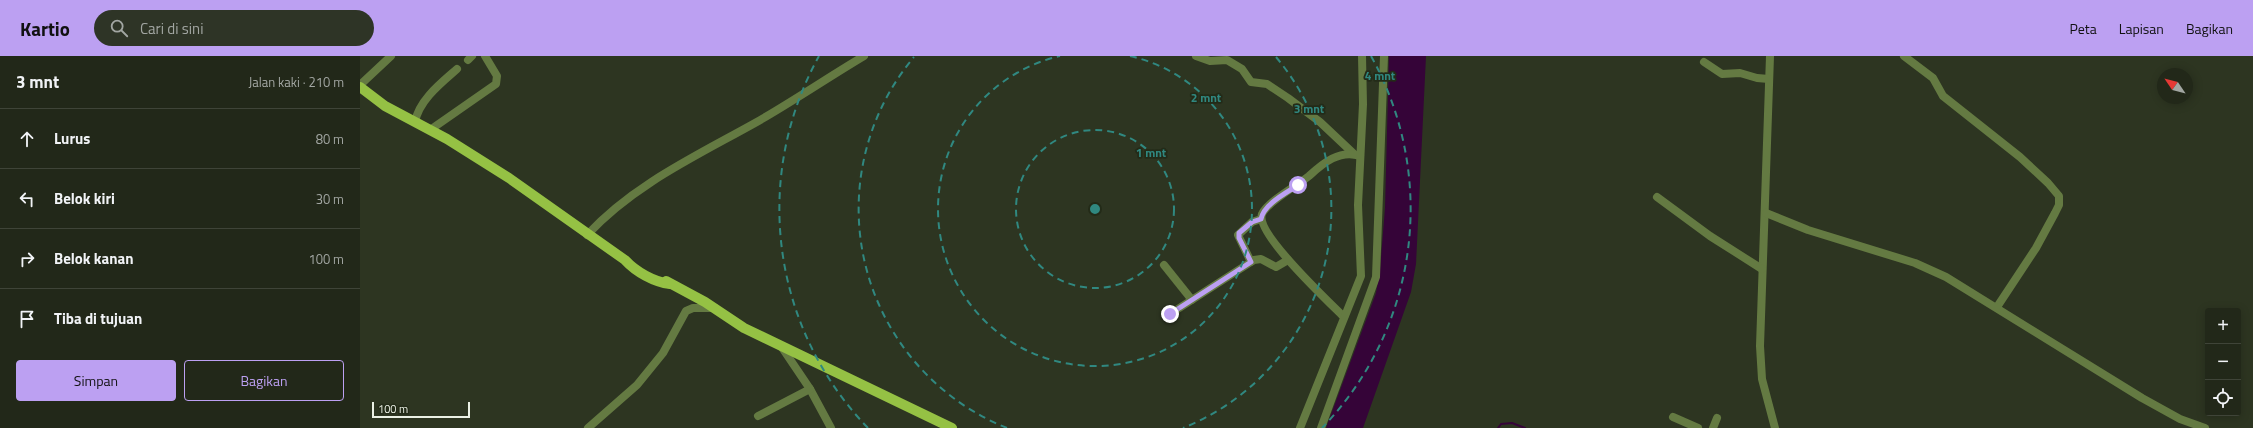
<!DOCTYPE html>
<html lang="id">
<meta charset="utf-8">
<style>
:root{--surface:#222819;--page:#2e3426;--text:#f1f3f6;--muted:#a2a6a2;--line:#3f4438;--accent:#bca0f2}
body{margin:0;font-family:"Titillium Web",sans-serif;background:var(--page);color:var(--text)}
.controls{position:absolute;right:12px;bottom:12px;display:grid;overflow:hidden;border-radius:4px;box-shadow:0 2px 10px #0003}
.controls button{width:36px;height:36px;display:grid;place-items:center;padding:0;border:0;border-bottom:1px solid var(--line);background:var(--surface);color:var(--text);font:20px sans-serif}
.compass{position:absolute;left:1797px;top:12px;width:36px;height:36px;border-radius:50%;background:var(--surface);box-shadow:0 2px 10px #0003;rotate:305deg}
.scale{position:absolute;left:12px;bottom:10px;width:98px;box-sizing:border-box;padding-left:4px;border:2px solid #ebf1e5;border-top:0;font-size:11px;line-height:14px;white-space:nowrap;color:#ebf1e5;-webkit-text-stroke:3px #232b18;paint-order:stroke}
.stop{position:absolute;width:12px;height:12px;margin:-9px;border:3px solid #bca0f2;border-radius:50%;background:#fff}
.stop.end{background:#bca0f2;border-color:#fff;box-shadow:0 1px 4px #0008}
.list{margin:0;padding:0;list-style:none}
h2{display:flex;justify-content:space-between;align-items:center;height:52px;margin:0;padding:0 16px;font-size:17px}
h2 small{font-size:13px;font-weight:400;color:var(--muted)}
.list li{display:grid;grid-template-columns:26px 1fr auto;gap:12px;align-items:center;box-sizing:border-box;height:60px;padding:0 16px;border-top:1px solid var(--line)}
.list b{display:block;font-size:15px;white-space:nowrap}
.list em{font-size:13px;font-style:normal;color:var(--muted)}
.actions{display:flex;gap:8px;padding:12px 16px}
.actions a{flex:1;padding:9px 0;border:1px solid var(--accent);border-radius:4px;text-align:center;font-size:14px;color:var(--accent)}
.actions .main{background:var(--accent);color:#111}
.icon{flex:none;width:22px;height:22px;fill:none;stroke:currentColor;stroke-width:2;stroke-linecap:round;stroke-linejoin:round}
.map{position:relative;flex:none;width:1893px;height:372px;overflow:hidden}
header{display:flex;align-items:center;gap:24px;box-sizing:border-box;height:56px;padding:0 20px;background:var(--accent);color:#111}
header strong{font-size:19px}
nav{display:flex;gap:22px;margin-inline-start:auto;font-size:14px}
.search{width:280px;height:36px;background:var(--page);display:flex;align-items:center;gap:10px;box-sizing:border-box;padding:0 14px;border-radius:22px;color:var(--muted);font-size:15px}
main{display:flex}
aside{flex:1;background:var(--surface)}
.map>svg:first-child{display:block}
</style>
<header>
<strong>Kartio</strong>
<div class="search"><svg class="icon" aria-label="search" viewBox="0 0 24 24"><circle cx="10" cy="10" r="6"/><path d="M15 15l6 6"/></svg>Cari di sini</div>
<nav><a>Peta</a><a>Lapisan</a><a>Bagikan</a></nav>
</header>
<main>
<aside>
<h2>3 mnt<small>Jalan kaki · 210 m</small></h2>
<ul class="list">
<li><svg class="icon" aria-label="ahead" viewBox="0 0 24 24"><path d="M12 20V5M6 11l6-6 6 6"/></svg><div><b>Lurus</b></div><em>80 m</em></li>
<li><svg class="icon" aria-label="left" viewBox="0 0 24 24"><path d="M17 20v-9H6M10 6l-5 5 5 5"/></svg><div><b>Belok kiri</b></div><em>30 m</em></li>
<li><svg class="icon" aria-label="right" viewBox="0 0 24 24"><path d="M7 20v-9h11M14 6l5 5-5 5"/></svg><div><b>Belok kanan</b></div><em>100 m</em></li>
<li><svg class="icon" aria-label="arrive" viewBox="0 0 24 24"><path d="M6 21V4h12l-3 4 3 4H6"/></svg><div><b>Tiba di tujuan</b></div></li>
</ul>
<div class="actions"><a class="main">Simpan</a><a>Bagikan</a></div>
</aside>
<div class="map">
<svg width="1893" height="372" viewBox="0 0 1893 372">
<rect width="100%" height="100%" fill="#2d3521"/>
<path fill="#350438" d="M1029,0H1066L1056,208L1051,236L1003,372H966L1016,237L1020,214L1025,152Z"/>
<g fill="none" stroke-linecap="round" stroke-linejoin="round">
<path stroke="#350438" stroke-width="2" d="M1138,372L1141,368L1152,367L1165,372"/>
<g stroke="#647a42" stroke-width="8">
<path d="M836,0L850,5L867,4L882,13L891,26L907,28L928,42L960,66L994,98"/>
<path d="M1410,0L1400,290L1402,323L1415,372"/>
<path d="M1544,0L1573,22L1583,40L1660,101L1688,127L1699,140V149L1695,157L1676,192L1637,251"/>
<path d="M108,4L112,0"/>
<path d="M1344,6L1362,18L1380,17L1397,22L1409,23"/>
<path d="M0,29L31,0"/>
<path d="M55,66C59,44 81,27 97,13"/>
<path d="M70,74L136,28L137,20L125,0"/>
<path d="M1297,141L1350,180L1402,213"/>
<path d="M1406,157L1448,174L1555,207L1586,221L1782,342L1820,363L1845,372"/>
<path d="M227,179C273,129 336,100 395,67C432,46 467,22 504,0"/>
<path d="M891,206L878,179L892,166L901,163"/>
<path d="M804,209L832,244"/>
<path d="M810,258L894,204L901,203L916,211L928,204"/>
<path d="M984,261C969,246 895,177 902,158C907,146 938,129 949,120C963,107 980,93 1000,100"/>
<path d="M421,290L450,333L471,372"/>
<path d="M398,360L450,333"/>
<path d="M1313,361L1338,372"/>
<path d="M228,372L277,329L303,297L326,255L333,252H355"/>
<path d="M940,372L1001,220L998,149L1003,48L1002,0"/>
<path d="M961,372L1016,221L1024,0"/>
<path d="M1353,372L1357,362"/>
</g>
<g stroke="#95c144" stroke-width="10">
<path d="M0,31L25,50L87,83L149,122L265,204C276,216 294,226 310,228"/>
<path d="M306,225L345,246L384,272L592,372"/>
</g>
</g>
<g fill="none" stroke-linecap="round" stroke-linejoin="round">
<path stroke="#bca0f2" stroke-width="5" d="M810,258L891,206L879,182V177L892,166L901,163C904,148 926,137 938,129"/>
</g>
<g fill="none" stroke="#308880" stroke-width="2" stroke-dasharray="7 5">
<circle cx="735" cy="153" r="79"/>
<path d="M770 0A157 157 0 1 1 700 0"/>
<path d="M647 372A236 236 0 0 1 554 1M916 1A236 236 0 0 1 823 372"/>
<path d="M508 372A315 315 0 0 1 459 0M1011 0A315 315 0 0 1 962 372"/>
</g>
<circle cx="735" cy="153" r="6" fill="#308880" stroke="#232b18" stroke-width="2"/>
<g font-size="12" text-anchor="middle" font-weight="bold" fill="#308880" stroke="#232b18" stroke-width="3.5" stroke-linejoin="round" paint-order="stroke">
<text x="1020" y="24">4 mnt</text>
<text x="846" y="46">2 mnt</text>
<text x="949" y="57">3 mnt</text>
<text x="791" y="101">1 mnt</text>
</g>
</svg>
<div class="controls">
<button>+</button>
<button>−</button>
<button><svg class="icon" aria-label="locate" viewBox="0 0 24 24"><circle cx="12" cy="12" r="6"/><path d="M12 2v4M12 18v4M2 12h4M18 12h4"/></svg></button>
</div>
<svg class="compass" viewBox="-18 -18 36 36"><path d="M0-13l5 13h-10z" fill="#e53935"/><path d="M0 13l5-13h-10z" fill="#a2a6a2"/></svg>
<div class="scale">100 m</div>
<div class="stop" style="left:938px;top:129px"></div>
<div class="stop end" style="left:810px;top:258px"></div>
</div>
</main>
